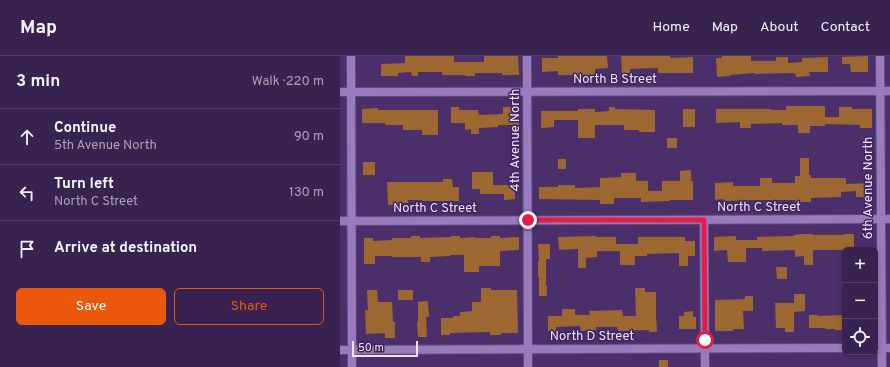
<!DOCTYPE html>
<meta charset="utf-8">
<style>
:root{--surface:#382350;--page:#432f5a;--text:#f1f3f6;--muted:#aba4b7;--line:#524067;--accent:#ea580c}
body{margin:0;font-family:Overpass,sans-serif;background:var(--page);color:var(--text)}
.controls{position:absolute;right:12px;bottom:12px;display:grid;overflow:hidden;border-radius:6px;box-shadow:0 2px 6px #0003}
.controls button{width:36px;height:36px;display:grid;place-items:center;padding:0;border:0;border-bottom:1px solid var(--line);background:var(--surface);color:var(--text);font:20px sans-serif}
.scale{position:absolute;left:12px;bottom:10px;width:66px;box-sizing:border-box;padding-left:4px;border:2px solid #ede4fa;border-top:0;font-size:11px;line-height:14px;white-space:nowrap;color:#ede4fa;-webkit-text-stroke:3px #40245e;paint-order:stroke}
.stop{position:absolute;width:12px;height:12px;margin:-9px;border:3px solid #e11d48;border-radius:50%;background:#fff}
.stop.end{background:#e11d48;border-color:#fff;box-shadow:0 1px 4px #0008}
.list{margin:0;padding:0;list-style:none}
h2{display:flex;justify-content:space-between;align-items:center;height:52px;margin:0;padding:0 16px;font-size:17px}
h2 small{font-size:13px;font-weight:400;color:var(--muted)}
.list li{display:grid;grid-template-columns:26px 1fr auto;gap:12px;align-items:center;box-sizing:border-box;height:56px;padding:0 16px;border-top:1px solid var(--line)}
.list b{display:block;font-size:15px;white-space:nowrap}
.list p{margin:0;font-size:13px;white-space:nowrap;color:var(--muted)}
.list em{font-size:13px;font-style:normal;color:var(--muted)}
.actions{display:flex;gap:8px;padding:12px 16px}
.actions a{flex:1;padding:9px 0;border:1px solid var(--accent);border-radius:6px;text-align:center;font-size:14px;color:var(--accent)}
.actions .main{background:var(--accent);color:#fff}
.icon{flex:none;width:22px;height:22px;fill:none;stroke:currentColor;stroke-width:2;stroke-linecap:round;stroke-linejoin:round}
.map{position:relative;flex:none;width:550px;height:311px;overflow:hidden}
header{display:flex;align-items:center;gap:24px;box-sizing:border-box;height:56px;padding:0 20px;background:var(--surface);border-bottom:1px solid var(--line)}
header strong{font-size:19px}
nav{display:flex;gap:22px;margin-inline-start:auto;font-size:14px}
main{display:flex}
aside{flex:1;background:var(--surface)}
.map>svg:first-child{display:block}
</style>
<header>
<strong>Map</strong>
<nav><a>Home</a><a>Map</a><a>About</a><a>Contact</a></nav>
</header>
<main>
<aside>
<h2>3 min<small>Walk · 220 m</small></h2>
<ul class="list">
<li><svg class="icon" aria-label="ahead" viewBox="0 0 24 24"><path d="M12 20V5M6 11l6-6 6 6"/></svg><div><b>Continue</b><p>5th Avenue North</p></div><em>90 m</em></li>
<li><svg class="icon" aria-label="left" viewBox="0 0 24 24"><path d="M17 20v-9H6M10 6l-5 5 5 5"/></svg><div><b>Turn left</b><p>North C Street</p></div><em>130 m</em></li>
<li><svg class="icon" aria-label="arrive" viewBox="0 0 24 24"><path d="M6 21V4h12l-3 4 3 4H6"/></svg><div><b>Arrive at destination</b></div></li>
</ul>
<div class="actions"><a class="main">Save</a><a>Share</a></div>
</aside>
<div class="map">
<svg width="550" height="311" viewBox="0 0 550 311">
<rect width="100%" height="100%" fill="#4b2f6a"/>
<g fill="#9c6730">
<path d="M65,0H114V6H144V0H178L179,19H162V17H135V20H125V19H102V16H78V20H72L71,16L58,17V20H41V8L65,7Z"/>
<path d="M218,0H267L268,12L255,13V19H218V15L202,16V2H218Z"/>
<path d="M281,0H330V2L353,1V17H318V12L290,13V17H282Z"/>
<path d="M382,0H411V5H436V1H448V7L462,6V2L488,1V16H469L470,20L456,21L455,17L415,18V17L390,19V20L377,21L376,2H382Z"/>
<path d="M528,0V16H511L510,8H502V1Z"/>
<path d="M446,50H485V61H499V51H512V53H532V72H520V69L485,68V70H470V77H458V69H442V67L411,68V72H400V66L376,67V53H431V54H446Z"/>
<path d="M111,51H119V54H138L139,59L163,58V51H179V69H158V71L139,72V78H131V73L125,74V67H111Z"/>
<path d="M269,51H275V53L315,54V76H299V74H284V69H255V82H238V64H214V71L201,72V55H238V53H255V56L269,55Z"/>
<path d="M38,52V54H98V79H82V74H63V69H46L45,67H22V53Z"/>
<rect x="343" y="53" width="12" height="18"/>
<rect x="327" y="82" width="10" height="10"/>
<path d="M460,102H469V119H471V122H506V128L530,127V141H516V135L501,136V141L471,142V146H456L455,144H411L384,145L383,143L375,144V127L393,126V130H420V122H432V127H455V120H460Z"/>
<rect x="218" y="103" width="8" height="10"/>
<rect x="23" y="106" width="12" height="13"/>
<path d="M351,114V125H353V144H330V145L301,146V142H274V148H260V144L199,143V131H218V129H235V132L260,131V122L281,121V117H296V125H308V135H322V125H340V115Z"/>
<path d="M132,116H153V129H175V143L164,144V138H140V133H132Z"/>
<path d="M103,123H112L113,131H119V145H82V144H68V147H59V149H48L47,126H103Z"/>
<path d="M463,178H473V179H504V178H514V194H473V209H464V200L455,201V194L422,195V192H406V206H388L387,194L374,195V181L396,180V184H417V181L454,180V179Z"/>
<path d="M71,180H80V182L111,181V180H120V182L135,181V182H151V180H160V182L179,181V194L160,195V210H139V216H124V199H110V200L90,201V206H81V201H52V200H35V208H24V182H33V185L52,184V182H71Z"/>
<path d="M256,180V181H276V188H298V181H345V185H355V200H348V210H339V197L307,198V200H295V209H280V195H257V201L246,202V212H238V193L219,194L218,181Z"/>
<path d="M198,188H210V203H206V230H207V240H199V221H198V205H199Z"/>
<path d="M436,211H447V223H437Z"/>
<path d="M141,232H151V234H177L178,277H161V279H150V276L110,277V279H101V262H113V260H120V256L132,255V246H141Z"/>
<path d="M295,232H305V236H316V259L317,276H309V274L278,275L277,271H256V274L241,275L240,270L216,271V275H208V260H222V253H235V259H250L249,255L282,254L283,260H296Z"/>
<path d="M27,234H37L38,246H52L53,266H55V282H45V277L26,278L25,254H28Z"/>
<rect x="58" y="234" width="15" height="10"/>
<path d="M454,238H465V255L454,256V276H445V272H436L435,247H454Z"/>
<path d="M405,240H413V255H403L404,273H393V275H375V244L405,243Z"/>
<path d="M88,245L89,261H86L87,281H78L77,266H78V246Z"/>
<path d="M353,255V261H356V273H339V260H344V256Z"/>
<path d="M469,259H478V260L503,259L504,274H495V273H485V272H469Z"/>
<rect x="319" y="304" width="9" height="7"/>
</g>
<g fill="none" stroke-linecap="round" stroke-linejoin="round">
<g stroke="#624a7a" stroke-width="10">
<g id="street">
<path d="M11,0L12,311"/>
<path d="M187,0L188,311"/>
<path d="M540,0L542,311"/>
<path d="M0,36L550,35"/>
<path d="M364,164L365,311"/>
<path d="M0,165L550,163"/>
<path d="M535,292H550"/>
<path d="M0,294L505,292"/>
</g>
</g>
<use href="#street" stroke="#987bbd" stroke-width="8"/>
</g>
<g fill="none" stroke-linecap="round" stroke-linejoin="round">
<path stroke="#e11d48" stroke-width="5" d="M188,164H364L365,284"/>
</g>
<g text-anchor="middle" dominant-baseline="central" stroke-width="3" stroke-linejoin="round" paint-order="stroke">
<g font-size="13" fill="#ede4fa" stroke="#40245e">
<text x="275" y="24">North B Street</text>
<text transform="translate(176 84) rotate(-90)">4th Avenue North</text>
<text transform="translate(529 132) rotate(-90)">6th Avenue North</text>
<text x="419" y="152">North C Street</text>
<text x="95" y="153">North C Street</text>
<text x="252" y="281">North D Street</text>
</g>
</g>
</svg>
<div class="controls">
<button>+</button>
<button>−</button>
<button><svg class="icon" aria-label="locate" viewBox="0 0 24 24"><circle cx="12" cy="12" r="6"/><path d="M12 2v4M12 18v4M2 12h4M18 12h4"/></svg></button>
</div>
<div class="scale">50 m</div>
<div class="stop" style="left:365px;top:284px"></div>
<div class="stop end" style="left:188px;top:164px"></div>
</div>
</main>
